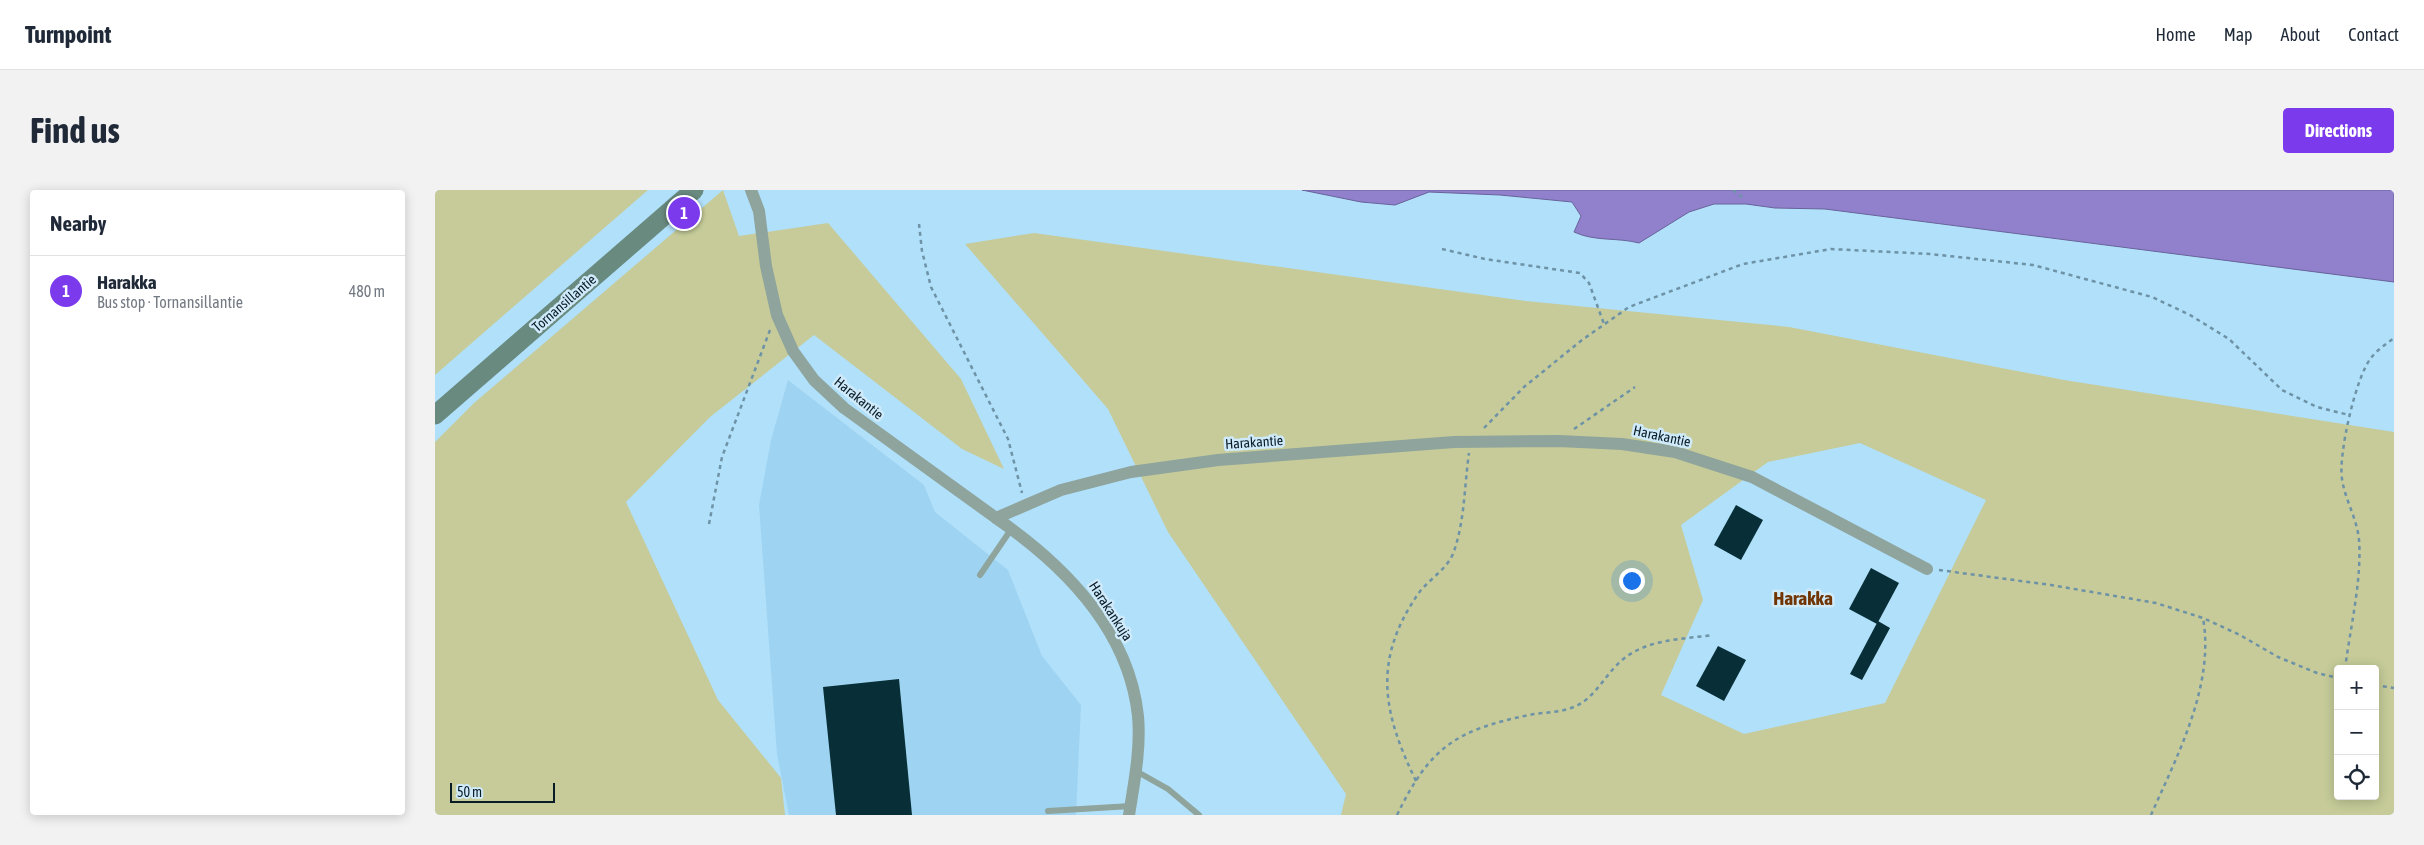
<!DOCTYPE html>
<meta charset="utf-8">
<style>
:root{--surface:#fff;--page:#f2f2f3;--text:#1f2937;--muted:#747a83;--line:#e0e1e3;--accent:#7c3aed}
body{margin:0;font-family:"Asap Condensed",sans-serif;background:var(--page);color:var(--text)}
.controls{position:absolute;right:15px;bottom:15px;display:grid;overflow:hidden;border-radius:5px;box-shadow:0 2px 12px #0003}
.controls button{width:45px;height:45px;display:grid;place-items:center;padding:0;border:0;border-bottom:1px solid var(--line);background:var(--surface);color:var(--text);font:25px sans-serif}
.scale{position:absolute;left:15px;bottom:12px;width:105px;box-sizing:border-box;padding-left:5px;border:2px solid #091b25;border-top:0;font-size:14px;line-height:18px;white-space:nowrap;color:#091b25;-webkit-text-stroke:4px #cfeafa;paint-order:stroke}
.you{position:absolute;left:1196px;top:390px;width:18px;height:18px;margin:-12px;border:4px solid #fff;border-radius:50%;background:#1a73e8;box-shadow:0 0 0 8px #1a73e833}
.badge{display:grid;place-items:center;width:32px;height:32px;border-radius:50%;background:var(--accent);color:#fff;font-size:16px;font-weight:700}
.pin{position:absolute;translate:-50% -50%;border:2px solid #fff;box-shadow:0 1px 5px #0006}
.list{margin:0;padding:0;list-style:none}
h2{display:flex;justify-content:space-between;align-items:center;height:65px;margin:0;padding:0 20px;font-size:21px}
h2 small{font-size:16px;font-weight:400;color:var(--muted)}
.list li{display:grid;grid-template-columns:32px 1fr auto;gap:15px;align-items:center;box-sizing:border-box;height:70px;padding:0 20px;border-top:1px solid var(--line)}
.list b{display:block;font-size:19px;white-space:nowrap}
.list p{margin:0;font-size:16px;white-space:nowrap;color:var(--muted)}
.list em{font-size:16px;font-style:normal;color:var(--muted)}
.icon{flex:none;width:28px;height:28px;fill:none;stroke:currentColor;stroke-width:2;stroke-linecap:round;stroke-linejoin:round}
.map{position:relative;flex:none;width:1959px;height:625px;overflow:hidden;border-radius:5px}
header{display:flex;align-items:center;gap:30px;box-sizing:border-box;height:70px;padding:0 25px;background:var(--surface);border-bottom:1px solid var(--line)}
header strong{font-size:24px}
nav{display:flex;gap:28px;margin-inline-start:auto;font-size:18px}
.intro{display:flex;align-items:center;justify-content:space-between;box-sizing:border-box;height:120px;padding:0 30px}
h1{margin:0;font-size:35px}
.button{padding:12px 22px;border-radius:5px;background:var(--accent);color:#fff;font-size:18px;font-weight:700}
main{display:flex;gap:30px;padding:0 30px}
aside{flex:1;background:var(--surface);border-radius:5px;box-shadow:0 2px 12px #0003}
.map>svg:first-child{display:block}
</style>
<header>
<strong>Turnpoint</strong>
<nav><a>Home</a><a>Map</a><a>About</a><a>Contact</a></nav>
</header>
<div class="intro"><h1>Find us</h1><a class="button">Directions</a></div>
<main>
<aside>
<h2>Nearby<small></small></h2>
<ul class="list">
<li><span class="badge">1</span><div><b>Harakka</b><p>Bus stop · Tornansillantie</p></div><em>480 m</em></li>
</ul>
</aside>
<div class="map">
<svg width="1959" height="625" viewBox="0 0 1959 625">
<rect width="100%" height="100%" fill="#b1e0fa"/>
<path fill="#9ed3f1" d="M353,190L489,295L500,322L573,380L607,466L646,515L641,625H354L342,564L324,315L336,250Z"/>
<g fill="#c6cb99" fill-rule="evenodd">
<path d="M0,0H213L0,185Z"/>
<path d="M288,0L304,46L393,33L526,189L569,279L527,259L379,145L275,227L191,312L283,510L346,588L350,625H0V252L39,213Z"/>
<path d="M599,43L1091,111L1354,137L1629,190L1959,242V625H906L911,604L733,342L673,219L530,54ZM1425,253L1551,310L1450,513L1309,544L1226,505L1268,410L1246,335L1333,272ZM1903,479H1940V606H1903Z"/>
</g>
<path fill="#9181cc" stroke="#68629a" d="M867,0H1959V92L1390,19L1340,18L1311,14H1279L1254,22L1204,53C1181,47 1161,52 1139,42L1146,26L1137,12L1065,5L994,2L960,15L926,12Z"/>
<g fill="#082f37">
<path d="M1301,315L1328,330L1306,370L1279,355Z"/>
<path d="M1436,378L1464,393L1442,434L1414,419Z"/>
<path d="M1443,431L1455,438L1427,490L1415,484Z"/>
<path d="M1283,456L1311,470L1289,511L1261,496Z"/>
<path d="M464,489L477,625H401L388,497Z"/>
</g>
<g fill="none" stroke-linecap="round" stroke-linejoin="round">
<g stroke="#6e92a6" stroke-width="2.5" stroke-dasharray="4 4" stroke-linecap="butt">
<path d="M1298,0L1307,7"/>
<path d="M484,34L487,61L496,97L573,249L587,303"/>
<path d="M1007,59L1050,69L1145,83L1154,93L1169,134"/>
<path d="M1049,238L1089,197L1147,150L1194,117L1308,74L1396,59L1495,64L1598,75L1717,107L1755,125L1794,149L1847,200L1882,217L1914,225"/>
<path d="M1139,239L1200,197"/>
<path d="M274,334L287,267L335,140"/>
<path d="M1504,380L1616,395L1721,413L1768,428L1805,445L1843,467L1882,483L1903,488"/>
<path d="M1910,479C1915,439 1927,390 1924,350C1922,328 1910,310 1907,289C1903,265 1921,186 1936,168C1942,160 1951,154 1959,148"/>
<path d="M1940,495L1959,498"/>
<path d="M981,591C948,523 937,471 983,404C992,391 1011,380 1018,364C1030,331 1029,298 1034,263"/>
<path d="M962,625C995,557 1021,540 1094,525C1108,522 1123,523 1136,518C1161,510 1170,482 1191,467C1215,449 1249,449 1278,445"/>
<path d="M1716,625C1742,566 1780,495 1768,428"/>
</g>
<g stroke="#8ea49c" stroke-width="6">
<path d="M545,385L577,338"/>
<path d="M701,581L733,599L764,625"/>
<path d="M613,621L696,616"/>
</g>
<g stroke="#8ea49c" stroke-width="12">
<path d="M316,0L324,21L331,76L342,125L358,161L379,190L409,218L561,328L626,300L696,282L783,270L1019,252L1124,251L1187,254L1240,262L1317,287L1492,379"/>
<path d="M561,328C628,374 694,440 703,526C706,559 699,593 694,625"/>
</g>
<path stroke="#698a7f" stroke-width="19" d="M0,225L259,0"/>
</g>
<g text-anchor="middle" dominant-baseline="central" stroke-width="5" stroke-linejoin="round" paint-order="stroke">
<g font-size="14" fill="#091b25" stroke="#cfeafa">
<text transform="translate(129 113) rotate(-41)">Tornansillantie</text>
<text transform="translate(424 208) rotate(39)">Harakantie</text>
<text transform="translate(1227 246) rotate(12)">Harakantie</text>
<text transform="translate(819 252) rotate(-4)">Harakantie</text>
<text transform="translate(676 421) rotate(57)">Harakankuja</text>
</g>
<g font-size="19" font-weight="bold" fill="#703502" stroke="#cfeafa">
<text x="1368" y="408">Harakka</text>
</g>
</g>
</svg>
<div class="controls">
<button>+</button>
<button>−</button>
<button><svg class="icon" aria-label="locate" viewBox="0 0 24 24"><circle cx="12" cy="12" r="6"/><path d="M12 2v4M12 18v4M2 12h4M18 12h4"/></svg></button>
</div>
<div class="scale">50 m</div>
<div class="you"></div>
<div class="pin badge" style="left:249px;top:23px">1</div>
</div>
</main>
